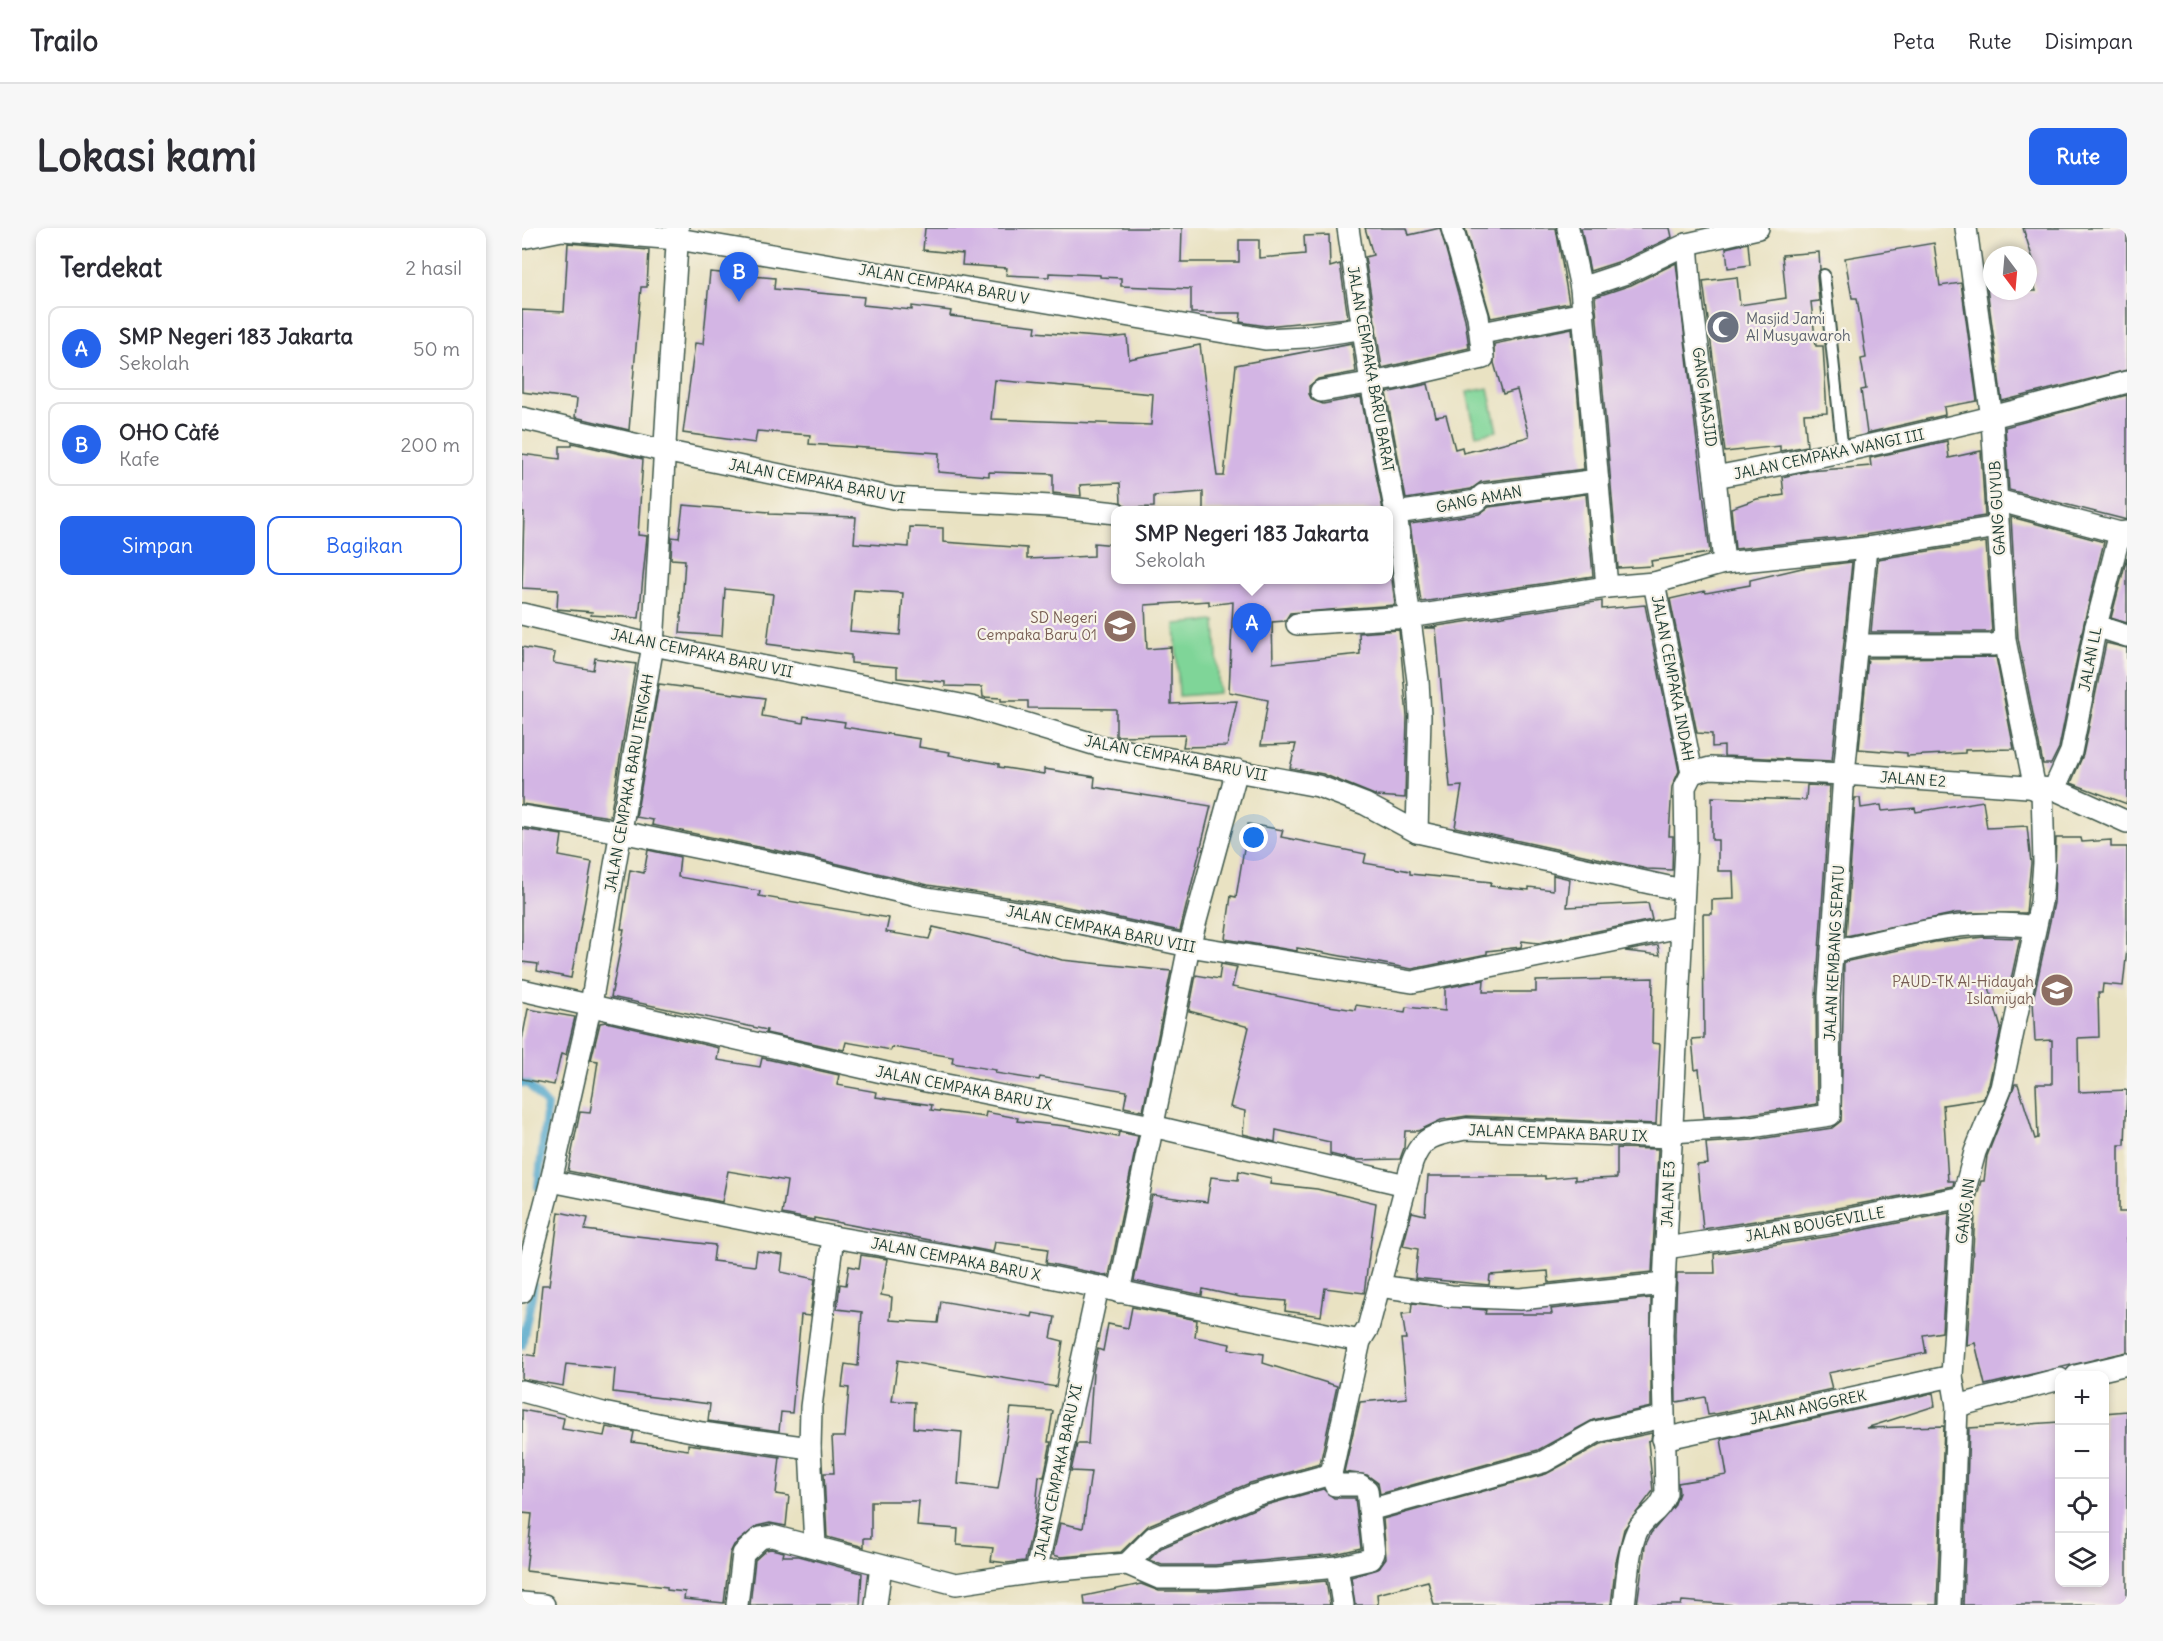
<!DOCTYPE html>
<html lang="id">
<meta charset="utf-8">
<style>
:root{--surface:#fff;--page:#f7f7f7;--text:#2b2b33;--muted:#7c7c81;--line:#e1e1e2;--accent:#2563eb}
body{margin:0;font-family:Delius,sans-serif;background:var(--page);color:var(--text)}
.controls{position:absolute;right:18px;bottom:18px;display:grid;overflow:hidden;border-radius:12px;box-shadow:0 3px 9px #0003}
.controls button{width:54px;height:54px;display:grid;place-items:center;padding:0;border:0;border-bottom:2px solid var(--line);background:var(--surface);color:var(--text);font:30px sans-serif}
.compass{position:absolute;left:1461px;top:18px;width:54px;height:54px;border-radius:50%;background:var(--surface);box-shadow:0 3px 9px #0003;rotate:164deg}
.you{position:absolute;left:732px;top:610px;width:21px;height:21px;margin:-15px;border:4px solid #fff;border-radius:50%;background:#1a73e8;box-shadow:0 0 0 9px #1a73e833}
.badge{display:grid;place-items:center;width:39px;height:39px;border-radius:50%;background:var(--accent);color:#fff;font-size:20px;font-weight:700}
.pin{position:absolute;translate:-50% -50px;filter:drop-shadow(0 2px 3px #0008)}
.pin::after{content:'';position:absolute;top:32px;width:21px;height:18px;background:inherit;clip-path:polygon(0 0,100% 0,50% 100%)}
.popup{position:absolute;left:589px;top:278px;width:282px;height:78px;box-sizing:border-box;display:grid;place-content:center;border-radius:12px;background:var(--surface);filter:drop-shadow(0 2px 4px #0005);font-size:20px;white-space:nowrap;color:var(--muted)}
.popup b{font-size:22px;color:var(--text)}
.popup::after{content:'';position:absolute;left:50%;top:100%;margin-left:-12px;border:12px solid transparent;border-top-color:var(--surface)}
.list{margin:0;padding:0;list-style:none}
h2{display:flex;justify-content:space-between;align-items:center;height:78px;margin:0;padding:0 24px;font-size:26px}
h2 small{font-size:20px;font-weight:400;color:var(--muted)}
.list li{display:grid;grid-template-columns:39px 1fr auto;gap:18px;align-items:center;box-sizing:border-box;height:84px;margin:0 12px 12px;padding:0 12px;border:2px solid var(--line);border-radius:12px}
.list b{display:block;font-size:22px;white-space:nowrap}
.list p{margin:0;font-size:20px;white-space:nowrap;color:var(--muted)}
.list em{font-size:20px;font-style:normal;color:var(--muted)}
.actions{display:flex;gap:12px;padding:18px 24px}
.actions a{flex:1;padding:14px 0;border:2px solid var(--accent);border-radius:12px;text-align:center;font-size:21px;color:var(--accent)}
.actions .main{background:var(--accent);color:#fff}
.icon{flex:none;width:33px;height:33px;fill:none;stroke:currentColor;stroke-width:2;stroke-linecap:round;stroke-linejoin:round}
.map{position:relative;flex:none;width:1605px;height:1377px;overflow:hidden;border-radius:12px}
header{display:flex;align-items:center;gap:36px;box-sizing:border-box;height:84px;padding:0 30px;background:var(--surface);border-bottom:2px solid var(--line)}
header strong{font-size:28px}
nav{display:flex;gap:33px;margin-inline-start:auto;font-size:21px}
.intro{display:flex;align-items:center;justify-content:space-between;box-sizing:border-box;height:144px;padding:0 36px}
h1{margin:0;font-size:42px}
.button{padding:15px 27px;border-radius:12px;background:var(--accent);color:#fff;font-size:21px;font-weight:700}
main{display:flex;gap:36px;padding:0 36px}
aside{flex:1;background:var(--surface);border-radius:12px;box-shadow:0 3px 9px #0003}
.map>svg:first-child{display:block}
</style>
<header>
<strong>Trailo</strong>
<nav><a>Peta</a><a>Rute</a><a>Disimpan</a></nav>
</header>
<div class="intro"><h1>Lokasi kami</h1><a class="button">Rute</a></div>
<main>
<aside>
<h2>Terdekat<small>2 hasil</small></h2>
<ul class="list">
<li><span class="badge">A</span><div><b>SMP Negeri 183 Jakarta</b><p>Sekolah</p></div><em>50 m</em></li>
<li><span class="badge">B</span><div><b>OHO Càfé</b><p>Kafe</p></div><em>200 m</em></li>
</ul>
<div class="actions"><a class="main">Simpan</a><a>Bagikan</a></div>
</aside>
<div class="map">
<svg width="1605" height="1377" viewBox="0 0 1605 1377">
<rect width="100%" height="100%" fill="#f7f3e8"/>
<filter id="ink" filterUnits="userSpaceOnUse"><feTurbulence type="fractalNoise" baseFrequency=".0167" numOctaves="2"/><feDisplacementMap in="SourceGraphic" scale="12" xChannelSelector="R" yChannelSelector="G"/><feConvolveMatrix kernelMatrix="1 2 1 2 8 2 1 2 1" color-interpolation-filters="sRGB"/></filter>
<filter id="wash" filterUnits="userSpaceOnUse"><feTurbulence type="fractalNoise" baseFrequency=".008" numOctaves="4" result="noise"/><feDisplacementMap in="SourceGraphic" scale="24" xChannelSelector="R" yChannelSelector="G"/><feGaussianBlur stdDeviation="1.35" result="paint"/><feColorMatrix in="noise" values="0 0 0 0 0 0 0 0 0 0 0 0 0 0 0 0 0 1.4 0 .05"/><feComposite in="paint" operator="in"/></filter>
<g filter="url(#wash)">
<rect width="100%" height="100%" fill="#e9e2c2"/>
<g fill="#7fd598" stroke="#4f8966" stroke-width="1.5">
<path d="M966,160L975,203L954,207L945,164Z"/>
<path d="M693,393L697,465L657,468L653,396Z"/>
</g>
<g fill="none" stroke-linecap="round" stroke-linejoin="round">
<g stroke="#4da5ca" stroke-width="8">
<path d="M0,855L7,857L25,877L16,959L26,961"/>
<path d="M0,1118L12,1058"/>
</g>
</g>
<g id="blocks">
<g fill="#d3b5e4" fill-rule="evenodd">
<path d="M403,0H660L659,34H717V12H737V30L783,26L782,8L807,7L808,39L818,36L826,90L744,98L718,94L719,85H669V61L599,58V50L578,49V47L527,45V49L484,47L485,40L440,37L441,26L401,22Z"/>
<path d="M843,0H885L887,7L918,0L943,91L947,120L860,140L843,29L851,27Z"/>
<path d="M943,0H1034L1047,75L969,90Z"/>
<path d="M1059,0H1148L1150,9L1099,33L1068,43Z"/>
<path d="M1501,0H1605V142L1480,173L1464,52L1470,51V63H1514L1509,46L1515,44Z"/>
<path d="M46,15L127,22L125,59H119L107,202L53,189L55,171L0,164V82L42,84Z"/>
<path d="M1226,15L1228,37L1206,40L1204,20Z"/>
<path d="M1412,15L1418,58L1439,55L1455,173L1422,179L1423,187L1345,205L1339,162L1344,161L1339,131L1344,130L1335,70H1330L1323,30Z"/>
<path d="M1297,24L1298,41L1295,48L1297,73L1289,74L1294,118H1301L1305,185L1282,186L1285,218L1258,223V218L1203,224L1181,53L1215,49L1218,77L1264,70L1260,27Z"/>
<path d="M1154,35L1188,325L1129,333L1130,338L1096,340L1073,69L1109,57Z"/>
<path d="M188,44L253,50L252,61L342,69L341,77L390,82V78L429,83L428,88L514,98L513,104L587,110L605,108L607,131L678,117L695,248H702L714,137L830,115L834,144L796,151L787,158V166L790,172L801,176L839,169L861,282H681V264L632,268V279L606,280L599,274L598,255L558,257L559,268L531,265V246L467,244V248L416,244L417,225L287,216L288,207L235,203L233,215L161,205L173,115L181,116ZM473,152L631,166L629,197L469,191Z"/>
<path d="M1050,100L1062,241L959,254L949,261L884,271L864,165L906,156L914,189L924,187L933,221L940,219L941,225L1002,210L1007,208L995,162L981,166L972,135V116Z"/>
<path d="M1605,167V292L1487,262L1483,199Z"/>
<path d="M1425,213L1427,230L1459,223L1463,288L1342,307L1213,321L1209,280L1235,271L1262,267L1260,249L1287,243L1349,238L1348,230Z"/>
<path d="M50,215L121,231L116,307L125,308L117,390L69,387L70,384L35,381L36,362L0,360L2,284H0V226L38,231V218H50Z"/>
<path d="M1064,266L1071,348L899,374L888,296L957,286L967,279Z"/>
<path d="M161,277L247,284V286L334,289L332,315L387,319L388,299L421,300V314L505,320V331L572,328V315L594,317V351H867V326L873,377L768,385L763,393L750,394L751,435L838,426L837,405L877,402L885,488L883,570L855,568L801,546L768,540L774,516L739,517L746,472L707,464L711,374L687,377V373L623,377L625,421L649,419V476L715,473L705,518L661,519L663,507L594,508V481L506,480V473H479V470L461,469L460,459L423,458V454L375,450V439L329,435V427L245,416L251,366L203,361L200,408L158,405L163,332L149,331L150,309L157,310ZM332,362L381,365L378,407L328,403Z"/>
<path d="M1489,289L1582,314L1562,395L1537,520L1529,536H1521L1496,410Z"/>
<path d="M1464,314L1470,404H1349L1356,331Z"/>
<path d="M1605,329V395L1589,390Z"/>
<path d="M1330,334L1310,533L1202,528V518L1190,519V506L1175,505L1148,371L1183,363L1184,365L1228,357V352L1280,340Z"/>
<path d="M1080,373V381L1123,377L1157,543L1150,559L1147,608H1151L1150,642L1125,641L933,599L940,558L928,559L914,400H902Z"/>
<path d="M1584,415L1605,420V576L1549,555L1561,527Z"/>
<path d="M0,419L33,425L31,435L71,442L73,430L114,436L88,589L0,576Z"/>
<path d="M1474,429L1492,521L1443,522V525L1385,528V525L1337,521L1346,430Z"/>
<path d="M137,456L243,470L240,488L281,495L282,488L323,494L322,499L398,511L397,519L428,524L427,527L477,536V539L522,546V541L573,549L572,559L689,578L658,703L541,678L406,657L291,630L130,597L131,592L114,589Z"/>
<path d="M1285,557L1308,558L1294,768L1295,876L1228,886L1182,889L1177,841L1173,842L1170,811L1182,810L1181,686H1190V672L1212,671L1211,643H1196V612H1190V569L1284,572Z"/>
<path d="M1333,570H1338L1339,580L1359,577L1360,583L1393,580L1394,584L1461,573L1465,600L1505,598L1509,635L1504,685H1435L1324,708Z"/>
<path d="M726,596L761,602L759,609L844,626L842,635L888,643V646L969,654L968,658L1007,662V659L1031,662V647L1048,651L1045,679L1126,675L1130,692L1016,715L1000,713L999,719L965,723V726L890,741L775,720V723L703,711L709,668L714,669Z"/>
<path d="M0,601L40,607L37,628L70,634L49,750L15,743L16,736L0,734Z"/>
<path d="M1534,610H1559L1560,614L1589,612V619H1605V721L1601,758L1581,756L1580,765H1576L1577,809L1556,810L1557,864L1605,862L1603,917H1597V984H1605V1124L1463,1157L1453,1115L1445,1117L1454,971L1459,953H1462L1465,928L1493,856H1496L1513,911L1516,910L1514,856H1530V812L1513,813L1511,772L1532,675Z"/>
<path d="M126,622L158,629L156,649L238,663L237,668L367,690L364,704L407,711L411,699L481,715L540,732L649,743L621,883L602,879L605,863L518,849L517,852L473,845L474,842L430,835L431,829L370,819L369,822L324,814L322,822L244,805L245,802L89,769L102,701H99L108,642L122,645Z"/>
<path d="M1462,709L1498,710L1488,756H1466L1479,800L1467,856L1461,871L1421,877L1426,953H1432L1431,958L1305,982L1181,1001L1175,937L1186,936L1184,915L1231,912L1310,900L1319,893L1322,734L1413,714Z"/>
<path d="M1136,717L1138,727L1103,723Z"/>
<path d="M699,736L715,739L710,759L794,776L833,782L834,777L883,784L884,779L923,783V760L962,752L961,764H1014V753L1131,750L1130,815L1138,816L1134,896L945,888L919,892L896,903H883L882,920L878,931L832,932L808,926V914L754,902L753,914L721,906L723,883L708,879L727,799L667,783L674,747L697,751Z"/>
<path d="M6,781L53,789L44,827L39,826L32,857L0,851V812Z"/>
<path d="M84,794L197,820L195,832L238,839L240,830L317,847L315,857L355,864L354,869L410,877L409,882L463,889L464,884L496,890L495,893L544,898L596,909L597,904L616,908L587,1048L524,1035L526,1021L473,1014L471,1024L292,990V992L260,986L265,953L206,943L200,974L46,943L58,884L68,885L76,833L69,832L78,795Z"/>
<path d="M1095,920L1136,921L1130,1044L1027,1055L1026,1043L968,1047L967,1057L893,1050L896,1021L881,1018L890,984L903,987L906,948H1023V951L1053,948V952L1095,950Z"/>
<path d="M717,943L749,950L748,956L795,961L854,975L842,1065L803,1060L799,1088L763,1083L764,1073L718,1069L681,1061L680,1067L612,1053L630,967L685,974L689,949L716,952Z"/>
<path d="M37,984L66,990L63,1002L193,1017L191,1033L233,1038L235,1023L261,1027L259,1044L293,1051L288,1088L279,1087L270,1185L259,1184L257,1203L186,1193L188,1176L91,1164L93,1141L44,1136L41,1158L0,1151L1,1126L13,1128L20,1057H27Z"/>
<path d="M1427,985L1420,1104L1401,1107L1404,1125L1306,1145L1310,1161L1194,1186L1186,1187L1183,1169L1154,1174L1153,1107L1155,1045H1193L1192,1026L1309,1008Z"/>
<path d="M339,1027L365,1031L359,1067L370,1069L368,1092L416,1095L419,1073L510,1089L511,1085L533,1089L529,1110L541,1113L534,1159L376,1132L370,1173L393,1174L392,1200L440,1204L436,1256L476,1261L489,1180L531,1183L526,1214H529L522,1249L517,1248L513,1290L503,1333L485,1335L469,1333L471,1320L435,1317L436,1301L395,1298L397,1273H349V1310H342V1319L305,1309L302,1245H312L310,1209H323L327,1160L320,1159L323,1136L336,1138L340,1084L315,1081L318,1056L324,1057L327,1038L337,1040Z"/>
<path d="M1129,1070V1179L1071,1192L1016,1222L858,1266L856,1255L845,1247L822,1244L838,1174L885,1170L879,1111H884L880,1086L889,1085L890,1075L964,1082L963,1086H1030L1029,1081Z"/>
<path d="M610,1079L675,1092L673,1109L708,1116L707,1121L742,1126L741,1135L815,1158L798,1236L728,1255L627,1297L599,1324L539,1329L531,1327L538,1295L561,1300L569,1244L549,1243L555,1216H566L571,1144L576,1121L581,1123L586,1096L606,1100Z"/>
<path d="M1411,1165L1413,1178L1344,1200L1422,1198L1415,1377H1212L1160,1373L1159,1377H1115L1123,1318L1129,1305L1152,1278L1157,1265L1156,1255L1205,1247L1199,1211Z"/>
<path d="M0,1182L42,1190L40,1201L82,1208L84,1199L112,1204L110,1214L166,1222V1216L258,1229L254,1266L267,1268L264,1298L248,1295L235,1298L212,1317L208,1325L202,1375L162,1371L163,1364L145,1362V1359L4,1343L10,1286L0,1285Z"/>
<path d="M1605,1183V1377H1441L1447,1200L1537,1194L1538,1354H1582V1185Z"/>
<path d="M1130,1205L1129,1212L1126,1213L1131,1263L1102,1301L1094,1334L1089,1377H912L906,1353L855,1366L856,1377H833L829,1349L856,1341L864,1330L861,1291L1024,1246L1079,1216Z"/>
<path d="M801,1261L812,1270H833L839,1320L813,1326L693,1337H640L627,1332L639,1320L737,1279Z"/>
<path d="M249,1321L262,1324L261,1328H277L340,1345L338,1377H228L233,1332L244,1322Z"/>
<path d="M804,1353L808,1377H563L562,1368L619,1356L637,1363H694Z"/>
</g>
</g>
</g>
<g filter="url(#ink)">
<use href="#blocks" fill-opacity="0" stroke="#3d5649" stroke-width="1.5"/>
<g fill="none" stroke-linecap="round" stroke-linejoin="round">
<g stroke="#3d5649" stroke-width="14">
<path id="lane" d="M1302,47L1321,225"/>
</g>
<g stroke="#3d5649" stroke-width="24">
<g id="street">
<path d="M826,0L849,155L874,285L896,453L898,488L895,604"/>
<path d="M1046,0L1059,60L1085,359"/>
<path d="M0,10L40,2L156,11L743,111L783,109L843,100"/>
<path d="M1165,16L1169,66L1193,249"/>
<path d="M1059,60L1104,45L1165,16L1236,0"/>
<path d="M960,105L1062,85"/>
<path d="M799,163L870,151L961,130L956,88L930,0"/>
<path d="M0,190L142,223L371,270L529,278L594,285"/>
<path d="M1475,272L1598,305"/>
<path d="M874,285L955,273L961,267L1076,252"/>
<path d="M1202,335L1344,320L1476,299"/>
<path d="M1132,355L1170,545"/>
<path d="M0,386L131,417L449,479L578,518L796,558L843,576L895,604L1160,662"/>
<path d="M775,396L887,389L1085,359L1132,355L1202,335L1193,249C1332,223 1469,191 1605,154"/>
<path d="M1574,398L1605,408"/>
<path d="M1483,412L1513,561"/>
<path d="M1336,417H1472L1483,412L1470,191L1444,0"/>
<path d="M1170,545L1188,540L1322,546L1532,561L1605,594"/>
<path d="M1532,561L1549,524L1574,398L1598,305L1605,304"/>
<path d="M0,588L99,604L295,644L404,670L539,691L667,718L890,754L1158,699"/>
<path d="M1310,724C1377,709 1445,688 1513,699"/>
<path d="M0,762L369,846L630,898L884,957"/>
<path d="M1149,904L1229,899L1308,887L1307,769L1322,546L1344,320"/>
<path d="M29,953L311,1009L441,1031L838,1113"/>
<path d="M1144,1020L1307,995L1441,969"/>
<path d="M857,1058L929,1068L998,1071L1142,1056"/>
<path d="M0,1064L29,953L69,776L131,417L156,0"/>
<path d="M597,1064L667,718L715,542"/>
<path d="M1554,1148L1605,1136"/>
<path d="M0,1163L81,1185L180,1205L288,1220"/>
<path d="M1435,1178L1538,1151"/>
<path d="M1141,1211L1430,1148"/>
<path d="M847,1282L1021,1234L1074,1204L1141,1189"/>
<path d="M293,1317L288,1220L289,1179L311,1009"/>
<path d="M605,1336L632,1309L733,1267L809,1246"/>
<path d="M815,1339L821,1377"/>
<path d="M514,1344L576,1059"/>
<path d="M0,1375L22,1377"/>
<path d="M215,1377L221,1326L238,1310L250,1308L434,1356L514,1344L605,1336L637,1350H694L815,1339L849,1331L852,1325L845,1262L838,1257H813L809,1246L838,1113L846,1100L890,935C900,906 917,906 944,901L1148,909"/>
<path d="M354,1377L359,1337"/>
<path d="M1102,1377C1105,1356 1106,1315 1118,1298C1129,1283 1136,1286 1144,1265L1140,1107L1142,1056L1164,619L1163,559L1170,545"/>
<path d="M1428,1377L1435,1178L1430,1148L1441,969L1453,924L1479,860L1519,674L1522,635L1520,561"/>
</g>
</g>
<use href="#lane" stroke="#fff" stroke-width="10"/>
<use href="#street" stroke="#fff" stroke-width="21"/>
</g>
</g>
<defs>
<g id="mosque-disc" transform="scale(1.725)"><circle r="9.5" fill="#6b7280" stroke="#f7f3e8"/><path d="M3.5-4.9A6 6 0 1 0 3.5 4.9A5 5 0 1 1 3.5-4.9Z" fill="#fff"/></g>
<g id="school-disc" transform="scale(1.725)"><circle r="9.5" fill="#8d6e63" stroke="#f7f3e8"/><path d="M0-5L7-2L0 1L-7-2ZM-4 1L0 2.5L4 1V4Q0 6-4 4Z" fill="#fff"/></g>
</defs>
<g fill-rule="evenodd">
<use href="#mosque-disc" x="1201" y="99"/>
<use href="#school-disc" x="598" y="398"/>
<use href="#school-disc" x="1535" y="762"/>
</g>
<g text-anchor="middle" dominant-baseline="central" stroke-width="4.5" stroke-linejoin="round" paint-order="stroke">
<g font-size="15" fill="#1f3d34" stroke="#f7f3e8">
<text transform="translate(422 56) rotate(10)">JALAN CEMPAKA BARU V</text>
<text transform="translate(849 141) rotate(80)">JALAN CEMPAKA BARU BARAT</text>
<text transform="translate(1183 169) rotate(82)">GANG MASJID</text>
<text transform="translate(1307 226) rotate(-12)">JALAN CEMPAKA WANGI III</text>
<text transform="translate(295 253) rotate(11)">JALAN CEMPAKA BARU VI</text>
<text transform="translate(957 271) rotate(-11)">GANG AMAN</text>
<text transform="translate(1475 280) rotate(-93)">GANG GUYUB</text>
<text transform="translate(180 425) rotate(12)">JALAN CEMPAKA BARU VII</text>
<text transform="translate(1568 431) rotate(-79)">JALAN LL</text>
<text transform="translate(1151 450) rotate(79)">JALAN CEMPAKA INDAH</text>
<text transform="translate(654 530) rotate(11)">JALAN CEMPAKA BARU VII</text>
<text transform="translate(1391 551) rotate(4)">JALAN E2</text>
<text transform="translate(107 555) rotate(-80)">JALAN CEMPAKA BARU TENGAH</text>
<text transform="translate(579 701) rotate(11)">JALAN CEMPAKA BARU VIII</text>
<text transform="translate(1312 725) rotate(-87)">JALAN KEMBANG SEPATU</text>
<text transform="translate(442 860) rotate(11)">JALAN CEMPAKA BARU IX</text>
<text transform="translate(1036 905) rotate(2)">JALAN CEMPAKA BARU IX</text>
<text transform="translate(1146 966) rotate(-88)">JALAN E3</text>
<text transform="translate(1443 983) rotate(-83)">GANG NN</text>
<text transform="translate(1293 996) rotate(-10)">JALAN BOUGEVILLE</text>
<text transform="translate(434 1031) rotate(11)">JALAN CEMPAKA BARU X</text>
<text transform="translate(1286 1179) rotate(-12)">JALAN ANGGREK</text>
<text transform="translate(536 1244) rotate(-78)">JALAN CEMPAKA BARU XI</text>
</g>
<g font-size="15" fill="#5b616d" stroke="#f7f3e8" text-anchor="start">
<text x="1224" y="90">Masjid Jami<tspan x="1224" dy="17">Al Musyawaroh</tspan></text>
</g>
<g font-size="15" fill="#785e54" stroke="#f7f3e8" text-anchor="end">
<text x="575" y="389">SD Negeri<tspan x="575" dy="17">Cempaka Baru 01</tspan></text>
<text x="1512" y="753">PAUD-TK Al-Hidayah<tspan x="1512" dy="17">Islamiyah</tspan></text>
</g>
</g>
</svg>
<div class="controls">
<button>+</button>
<button>−</button>
<button><svg class="icon" aria-label="locate" viewBox="0 0 24 24"><circle cx="12" cy="12" r="6"/><path d="M12 2v4M12 18v4M2 12h4M18 12h4"/></svg></button>
<button><svg class="icon" aria-label="layers" viewBox="0 0 24 24"><path d="M12 4l9 5-9 5-9-5zM3 14l9 5 9-5"/></svg></button>
</div>
<svg class="compass" viewBox="-18 -18 36 36"><path d="M0-13l5 13h-10z" fill="#e53935"/><path d="M0 13l5-13h-10z" fill="#7c7c81"/></svg>
<div class="you"></div>
<div class="pin badge" style="left:730px;top:425px">A</div>
<div class="popup"><b>SMP Negeri 183 Jakarta</b>Sekolah</div>
<div class="pin badge" style="left:217px;top:74px">B</div>
</div>
</main>
